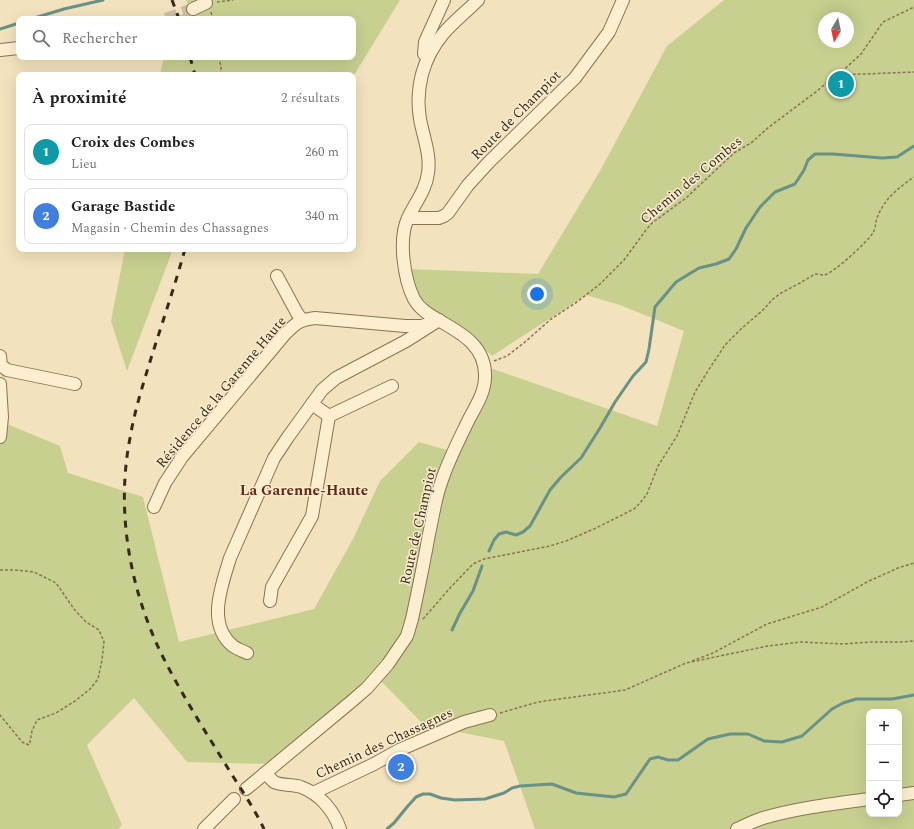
<!DOCTYPE html>
<html lang="fr">
<meta charset="utf-8">
<style>
:root{--surface:#fff;--page:#f6f6f6;--text:#222;--muted:#767676;--line:#e0e0e0;--accent:#2563eb}
body{margin:0;font-family:Spectral,serif;background:var(--page);color:var(--text)}
.controls{position:absolute;right:12px;bottom:12px;display:grid;overflow:hidden;border-radius:8px;box-shadow:0 4px 16px #0002}
.controls button{width:36px;height:36px;display:grid;place-items:center;padding:0;border:0;border-bottom:1px solid var(--line);background:var(--surface);color:var(--text);font:20px sans-serif}
.compass{position:absolute;left:818px;top:12px;width:36px;height:36px;border-radius:50%;background:var(--surface);box-shadow:0 4px 16px #0002;rotate:189deg}
.you{position:absolute;left:537px;top:294px;width:14px;height:14px;margin:-10px;border:3px solid #fff;border-radius:50%;background:#1a73e8;box-shadow:0 0 0 6px #1a73e833}
.badge{display:grid;place-items:center;width:26px;height:26px;border-radius:50%;background:var(--accent);color:#fff;font-size:13px;font-weight:700}
.pin{position:absolute;translate:-50% -50%;border:2px solid #fff;box-shadow:0 1px 4px #0006}
.list{margin:0;padding:0;list-style:none}
h2{display:flex;justify-content:space-between;align-items:center;height:52px;margin:0;padding:0 16px;font-size:17px}
h2 small{font-size:13px;font-weight:400;color:var(--muted)}
.list li{display:grid;grid-template-columns:26px 1fr auto;gap:12px;align-items:center;box-sizing:border-box;height:56px;margin:0 8px 8px;padding:0 8px;border:1px solid var(--line);border-radius:8px}
.list b{display:block;font-size:15px;white-space:nowrap}
.list p{margin:0;font-size:13px;white-space:nowrap;color:var(--muted)}
.list em{font-size:13px;font-style:normal;color:var(--muted)}
.icon{flex:none;width:22px;height:22px;fill:none;stroke:currentColor;stroke-width:2;stroke-linecap:round;stroke-linejoin:round}
.map{position:relative;flex:none;width:914px;height:829px;overflow:hidden}
.search{position:absolute;background:var(--surface);box-shadow:0 4px 16px #0002;left:16px;top:16px;width:340px;height:44px;display:flex;align-items:center;gap:10px;box-sizing:border-box;padding:0 14px;border-radius:8px;color:var(--muted);font-size:15px}
.panel{position:absolute;background:var(--surface);box-shadow:0 4px 16px #0002;left:16px;top:72px;width:340px;height:180px;border-radius:8px}
.map>svg:first-child{display:block}
</style>
<div class="map">
<svg width="914" height="829" viewBox="0 0 914 829">
<rect width="100%" height="100%" fill="#f2e2bd"/>
<g fill="#c8d090" fill-rule="evenodd">
<path d="M186,0H400L353,77V75H160L164,57H353V19H173L190,10Z"/>
<path d="M724,0H914V829H535L504,741L424,725L374,674L271,764L187,762L134,698L87,745L122,825L118,829H0V425L7,424L60,446L68,473L143,497L179,642L314,609L353,539L380,481L419,442L454,452L490,368L657,426L684,331L620,305L586,295L492,356L466,332L419,304L408,269L538,274L600,171L667,46ZM824,18H848V42H824ZM869,712H899V814H869Z"/>
<path d="M125,249H173L127,371L111,321Z"/>
</g>
<g fill="none" stroke-linecap="round" stroke-linejoin="round">
<g stroke="#689187" stroke-width="3">
<path d="M31,19L64,9L103,0"/>
<path d="M0,29L19,23"/>
<path d="M489,551L494,540L499,534L506,532L516,535L523,532L530,526L550,490L561,477L581,458L600,428L615,402L633,376L646,362L649,349L655,307L676,282L699,268L716,264L729,259L736,249L746,228L760,207L775,192L795,184L804,170L808,160L815,154H833L882,158L897,157L914,146"/>
<path d="M452,630L460,613L473,591L482,566"/>
<path d="M387,829L394,823L407,807L416,797L423,794H430L441,798L455,800L485,799L504,793L512,788L520,786L552,784L576,793L614,797L626,794L650,759L658,757L668,760H678L708,739L730,734H748L764,741L782,742L802,736L832,709L843,703L856,699H892L914,695"/>
</g>
<path stroke="#cdbd9d" stroke-width="12" stroke-dasharray="12 6" stroke-linecap="butt" d="M166,19L193,9"/>
<g stroke="#8b7254" stroke-width="14">
<g id="minor">
<path d="M193,9L206,3L205,0"/>
<path d="M0,50L19,48"/>
<path d="M428,57L424,54L425,42L444,0"/>
<path d="M408,218H439L444,216L448,213L468,185L489,162L575,78L609,32L623,0"/>
<path d="M277,276L297,313L302,320"/>
<path d="M0,356L1,365L7,370L75,384"/>
<path d="M0,384L2,417L0,437"/>
<path d="M329,416L392,386"/>
<path d="M154,507L165,483L182,457L285,334C296,323 299,320 315,318L405,326H422L439,320L406,341L336,378L322,390L288,437L274,458L230,558C222,585 206,624 233,646C237,649 243,651 247,653"/>
<path d="M270,601L272,587L312,516L329,416L312,404"/>
<path d="M265,773C268,776 271,779 274,782C282,786 293,784 301,787C320,794 334,811 340,829"/>
<path d="M246,789L352,701L367,688L388,664L407,636L412,619C418,591 424,562 429,534C433,517 435,499 441,483C448,461 459,440 469,419C476,406 485,392 485,377C486,347 463,334 440,321C430,315 420,310 414,299C404,279 398,239 408,218C415,203 426,190 428,173C431,155 423,136 420,119C415,88 423,58 443,34C453,22 467,11 478,0"/>
<path d="M313,793L374,764L399,750L464,722L490,715"/>
<path d="M899,795L914,793"/>
<path d="M204,829L234,799"/>
<path d="M737,829C746,825 754,821 763,818C797,808 833,804 869,799"/>
</g>
</g>
<g stroke="#8b7254" stroke-width="1.5" stroke-dasharray="3 2" stroke-linecap="butt">
<path d="M217,2L233,0"/>
<path d="M211,12L213,19"/>
<path d="M219,57L221,67V75"/>
<path d="M838,75L861,54L883,22L912,8H914"/>
<path d="M494,361L507,356L525,342L551,319L577,302L600,284L624,260L646,230L652,223L686,198L734,153L751,143L769,127L817,91L830,80L838,75L914,72"/>
<path d="M0,570H15L34,572L56,583L74,609L86,622L99,630L104,642L102,660L98,679L90,689L75,701L56,713L37,720L32,731L30,742L29,745L22,742L0,715"/>
<path d="M423,619L450,588L473,564L484,559L550,546L566,541L596,528L634,509L640,503L647,494L658,466L677,436L695,392L706,374L725,345L742,328L762,311L773,299L781,293L800,283L815,274C818,274 821,275 824,275C833,274 868,241 873,233C876,228 875,223 877,218C879,212 884,204 888,199C895,191 905,183 914,177"/>
<path d="M692,661L713,653L767,624L822,607L869,581L898,568L914,563"/>
<path d="M500,713L538,702L625,690L686,663L768,646L801,642L843,644L870,642H901L914,641"/>
</g>
<use href="#minor" stroke="#fcefd0" stroke-width="12"/>
<g stroke="#39291b" stroke-width="3" stroke-dasharray="7 7" stroke-linecap="butt">
<path d="M172,0L179,19"/>
<path d="M190,57L195,75"/>
<path d="M185,249C174,289 160,329 148,368C141,391 134,414 130,438C116,510 129,585 160,651C180,692 205,731 229,770C241,789 254,808 264,829"/>
</g>
</g>
<g text-anchor="middle" dominant-baseline="central" stroke-width="3" stroke-linejoin="round" paint-order="stroke">
<g font-size="14" fill="#39291b" stroke="#f8eccd">
<text transform="translate(516 115) rotate(-45)">Route de Champiot</text>
<text transform="translate(691 180) rotate(-40)">Chemin des Combes</text>
<text transform="translate(221 392) rotate(-50)">Résidence de la Garenne Haute</text>
<text transform="translate(418 526) rotate(-77)">Route de Champiot</text>
<text transform="translate(384 743) rotate(-25)">Chemin des Chassagnes</text>
</g>
<g font-size="15" font-weight="bold" fill="#692816" stroke="#f8eccd">
<text x="304" y="490">La Garenne-Haute</text>
</g>
</g>
</svg>
<div class="controls">
<button>+</button>
<button>−</button>
<button><svg class="icon" aria-label="locate" viewBox="0 0 24 24"><circle cx="12" cy="12" r="6"/><path d="M12 2v4M12 18v4M2 12h4M18 12h4"/></svg></button>
</div>
<svg class="compass" viewBox="-18 -18 36 36"><path d="M0-13l5 13h-10z" fill="#e53935"/><path d="M0 13l5-13h-10z" fill="#767676"/></svg>
<div class="you"></div>
<div class="pin badge" style="left:841px;top:84px;background:#0f9aa8">1</div>
<div class="pin badge" style="left:401px;top:767px;background:#3f7fe0">2</div>
<div class="search"><svg class="icon" aria-label="search" viewBox="0 0 24 24"><circle cx="10" cy="10" r="6"/><path d="M15 15l6 6"/></svg>Rechercher</div>
<section class="panel">
<h2>À proximité<small>2 résultats</small></h2>
<ul class="list">
<li><span class="badge" style="background:#0f9aa8">1</span><div><b>Croix des Combes</b><p>Lieu</p></div><em>260 m</em></li>
<li><span class="badge" style="background:#3f7fe0">2</span><div><b>Garage Bastide</b><p>Magasin · Chemin des Chassagnes</p></div><em>340 m</em></li>
</ul>
</section>
</div>
